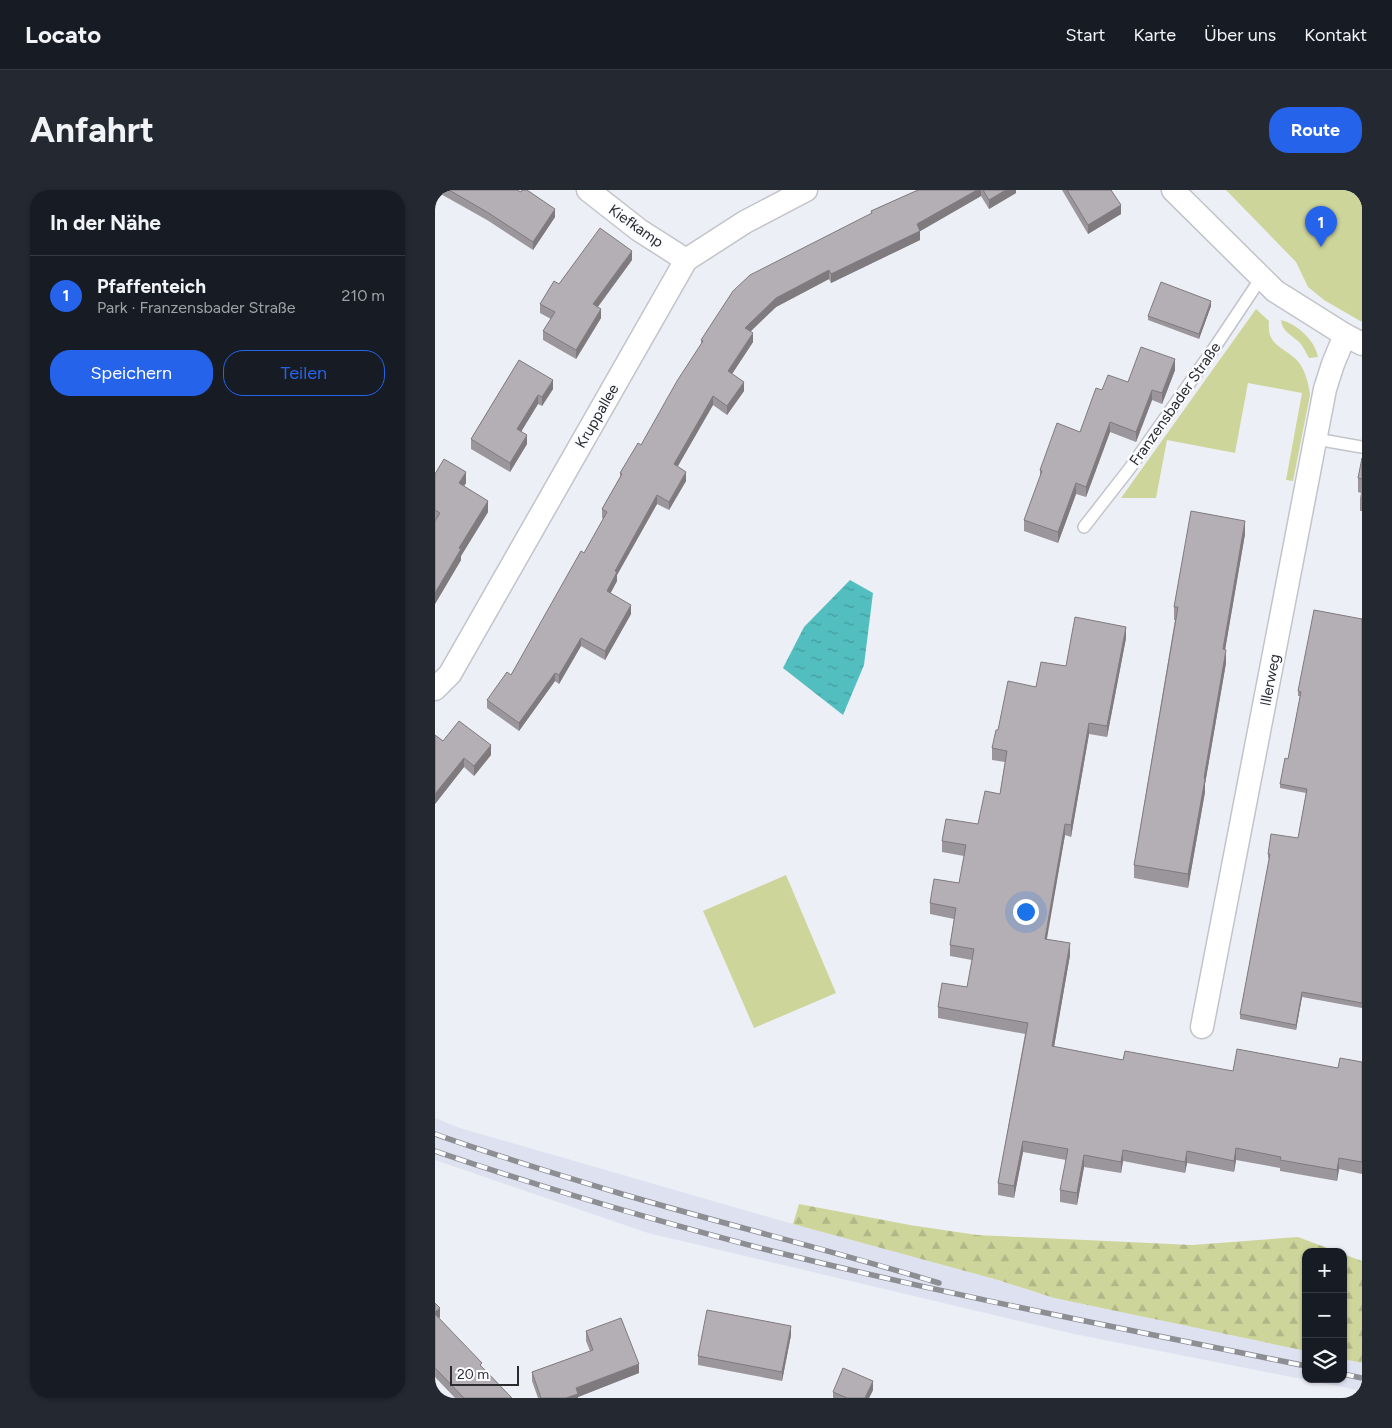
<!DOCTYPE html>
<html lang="de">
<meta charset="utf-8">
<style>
:root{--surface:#171b24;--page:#242831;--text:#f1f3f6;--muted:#9ea1a6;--line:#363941;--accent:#2563eb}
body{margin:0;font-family:Figtree,sans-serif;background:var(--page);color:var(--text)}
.controls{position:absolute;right:15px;bottom:15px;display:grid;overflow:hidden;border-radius:10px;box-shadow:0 1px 4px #0004}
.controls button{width:45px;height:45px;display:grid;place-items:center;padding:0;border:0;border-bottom:1px solid var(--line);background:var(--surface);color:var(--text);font:25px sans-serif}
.scale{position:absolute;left:15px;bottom:12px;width:69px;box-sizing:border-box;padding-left:5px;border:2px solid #2b2b2e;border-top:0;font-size:14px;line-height:18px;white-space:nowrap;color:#2b2b2e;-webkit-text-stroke:4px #fbfcff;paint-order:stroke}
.you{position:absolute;left:590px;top:721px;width:18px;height:18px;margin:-12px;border:4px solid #fff;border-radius:50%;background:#1a73e8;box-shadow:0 0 0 8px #1a73e833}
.badge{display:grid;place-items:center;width:32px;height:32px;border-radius:50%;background:var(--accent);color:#fff;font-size:16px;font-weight:700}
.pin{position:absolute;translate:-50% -41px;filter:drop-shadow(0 1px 2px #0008)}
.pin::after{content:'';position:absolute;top:26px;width:18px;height:15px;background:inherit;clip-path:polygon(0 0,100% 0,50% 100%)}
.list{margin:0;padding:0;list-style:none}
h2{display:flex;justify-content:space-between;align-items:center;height:65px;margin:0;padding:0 20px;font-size:21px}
h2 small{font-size:16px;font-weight:400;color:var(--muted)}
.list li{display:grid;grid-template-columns:32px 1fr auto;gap:15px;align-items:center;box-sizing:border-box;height:80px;padding:0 20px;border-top:1px solid var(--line)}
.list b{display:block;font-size:19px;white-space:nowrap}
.list p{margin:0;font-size:16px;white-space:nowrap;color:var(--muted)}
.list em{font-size:16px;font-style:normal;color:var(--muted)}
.actions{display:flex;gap:10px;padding:15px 20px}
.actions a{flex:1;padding:11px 0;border:1px solid var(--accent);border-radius:20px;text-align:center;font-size:18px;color:var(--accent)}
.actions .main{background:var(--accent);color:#fff}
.icon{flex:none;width:28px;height:28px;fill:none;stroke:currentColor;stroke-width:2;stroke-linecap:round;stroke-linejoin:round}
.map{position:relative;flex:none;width:927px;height:1208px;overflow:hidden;border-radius:20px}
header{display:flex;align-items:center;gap:30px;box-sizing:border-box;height:70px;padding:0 25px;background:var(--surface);border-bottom:1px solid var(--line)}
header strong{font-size:24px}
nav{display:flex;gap:28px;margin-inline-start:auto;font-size:18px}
.intro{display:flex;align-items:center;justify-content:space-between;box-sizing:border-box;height:120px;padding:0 30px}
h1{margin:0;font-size:35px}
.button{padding:12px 22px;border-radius:20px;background:var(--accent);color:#fff;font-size:18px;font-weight:700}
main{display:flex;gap:30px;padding:0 30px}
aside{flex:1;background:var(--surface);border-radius:20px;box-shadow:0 1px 4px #0004}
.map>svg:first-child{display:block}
</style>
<header>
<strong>Locato</strong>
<nav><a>Start</a><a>Karte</a><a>Über uns</a><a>Kontakt</a></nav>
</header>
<div class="intro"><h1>Anfahrt</h1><a class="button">Route</a></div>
<main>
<aside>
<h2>In der Nähe<small></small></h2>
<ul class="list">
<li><span class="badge">1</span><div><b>Pfaffenteich</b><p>Park · Franzensbader Straße</p></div><em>210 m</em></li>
</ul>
<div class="actions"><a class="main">Speichern</a><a>Teilen</a></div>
</aside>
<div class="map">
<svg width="927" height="1208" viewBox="0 0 927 1208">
<defs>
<pattern id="forest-firs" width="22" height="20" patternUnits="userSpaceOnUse" patternTransform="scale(1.25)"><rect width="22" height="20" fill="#ced59b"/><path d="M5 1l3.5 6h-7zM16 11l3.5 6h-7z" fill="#b1b786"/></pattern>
<pattern id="water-ripples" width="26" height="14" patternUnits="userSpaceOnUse" patternTransform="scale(1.25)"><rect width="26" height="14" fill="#52bebf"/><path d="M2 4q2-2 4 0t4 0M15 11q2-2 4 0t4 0" fill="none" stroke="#449b9c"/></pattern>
</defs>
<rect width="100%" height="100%" fill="#edeff6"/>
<path fill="#dee2f0" d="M0,928L25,938L358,1034L563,1090L619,1108L871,1161V1189H908V1169L927,1173V1201L639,1144L213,1043L0,970Z"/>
<g fill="#ced59b">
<path d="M791,0H927V132L889,110L873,97L861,72Z"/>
<path d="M821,119L834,131C831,159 853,157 865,174C871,183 874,195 875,205L858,291L851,290L867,203L813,193L800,263L732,250L721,308H686Z"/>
<path d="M846,130C862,134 880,150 883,167L874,168C871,163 869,158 865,153C857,145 847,142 846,130Z"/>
<path d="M351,685L401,803L319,838L268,721Z"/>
</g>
<g fill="url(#forest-firs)">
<path d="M364,1014L475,1035L542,1045L757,1055L863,1047L903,1062H871V1161L619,1108L563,1090L358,1034Z"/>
<path d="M908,1064L927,1071V1173L908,1169Z"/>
</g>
<path fill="url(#water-ripples)" d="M415,390L438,403L429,475L408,525L348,478L369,437Z"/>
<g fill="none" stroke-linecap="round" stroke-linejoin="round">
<g stroke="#c2c4ca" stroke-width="14">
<g id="lane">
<path d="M881,249L927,257"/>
<path d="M649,337L695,278L782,154L826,88"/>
</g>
</g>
<g stroke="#c2c4ca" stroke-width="25">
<g id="street">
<path d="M153,0L204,40L251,70"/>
<path d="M738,0L840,101L910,145L927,154"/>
<path d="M0,499L15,484L251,70L310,32L371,0"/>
<path d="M767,837L890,199L898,174L910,145"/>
</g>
</g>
<use href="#lane" stroke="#fff" stroke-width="11"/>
<use href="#street" stroke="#fff" stroke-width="22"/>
<g stroke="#8d8e93" stroke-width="5.5">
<g id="rail">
<path d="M0,944C62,966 124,985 187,1004C292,1035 399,1061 504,1093"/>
<path d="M0,961C108,998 218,1030 329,1059C508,1104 690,1139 871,1176"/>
<path d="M908,1184L927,1188"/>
</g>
</g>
<use href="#rail" stroke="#fbfcff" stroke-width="4" stroke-dasharray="11" stroke-linecap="butt"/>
</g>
<g fill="#9b969b">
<path d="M0,0H82L120,27L98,60L52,30L4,3L3,6L0,4Z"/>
<path d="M483,0H581V3L554,19L546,6L485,41V50L396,93L394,89L341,117L315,141L318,152L297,184L309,201L292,225L278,215L242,277L251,291L234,320L222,314L182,385V391L175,403L196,424L170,470L146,456L124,494L120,491L84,541L52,518V510L76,485L149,363L169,329L167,328V319L185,287V283L206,255L266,154V150L436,24V21Z"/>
<path d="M627,0H676L686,24L653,44Z"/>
<path d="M197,70L163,117L166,128L141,169L108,150V141L116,129L105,123V114L124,94Z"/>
<path d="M776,116L764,149L713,130V126Z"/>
<path d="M84,170L118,199L107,216L103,214L86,242L92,254L75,282L36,259V249Z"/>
<path d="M740,180L727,214L717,210L701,252L675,242L651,307L641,304L623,353L589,341V330L605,288V280L645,242L667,200Z"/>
<path d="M927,268V321H925V308L926,303L923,302V288Z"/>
<path d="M0,284L31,293L29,296L53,322L26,366V370L0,414Z"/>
<path d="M810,344L790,459L791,473L770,594V602L753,698L699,688V675L740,430H739V417Z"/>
<path d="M927,429V818L867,807L861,840L805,829V824L834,669L833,668V664L863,648L871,603L845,598V594L853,569L865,506H863V501Z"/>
<path d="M691,448L672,547L654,544L636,647L630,645L611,749L635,765L619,857L688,870L798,881L903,878L927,872V984L904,979L902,991L845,981V978L801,970L799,982L752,973L750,983L688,971L686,983L649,977L642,1015L625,1012V1000L631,970L588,962L579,1008L563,1005V993L590,844L503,828V817L532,797L537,770L515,766V755L519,729L495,724V713L524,693L529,666L507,662V651L543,634L565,604L570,572L557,570V558L563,540L601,497L631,476Z"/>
<path d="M0,545L8,551L56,565L39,586L29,577L0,614Z"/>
<path d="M0,1113L5,1127L4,1128L47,1177L77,1208H20L0,1187Z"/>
<path d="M151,1141L204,1183L143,1207V1208H103L97,1191V1182L155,1161L151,1151Z"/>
<path d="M356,1145L347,1191L263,1175V1166Z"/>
<path d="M438,1200L434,1208H398V1202Z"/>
</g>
<g fill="#7e7a7e">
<path d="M542,0H546V6L482,43V34Z"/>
<path d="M571,0H581V3L554,19V10Z"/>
<path d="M686,15V24L653,44V35Z"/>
<path d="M120,19V27L98,60V52Z"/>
<path d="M485,41V50L396,93V84Z"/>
<path d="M197,61V70L158,123V114Z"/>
<path d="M394,80V89L341,117L310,147V138L341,108Z"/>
<path d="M776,111V116L764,149V144Z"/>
<path d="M166,119V128L141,169V160Z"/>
<path d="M318,143V152L293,190V181Z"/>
<path d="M740,169V180L727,214V203Z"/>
<path d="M118,190V199L107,216V207Z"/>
<path d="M309,192V201L292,225V216Z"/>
<path d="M717,200V210L701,252V242Z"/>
<path d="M103,205V214L82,248V239Z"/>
<path d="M278,206V215L239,283V274Z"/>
<path d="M675,232V242L651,307V297Z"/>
<path d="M92,245V254L75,282V273Z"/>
<path d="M31,282V293L24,304V293Z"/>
<path d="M251,282V291L234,320V312Z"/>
<path d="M641,293V304L623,353V342Z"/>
<path d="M222,305V314L182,385V391L172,410V401L180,381Z"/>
<path d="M53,311V322L26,366V370L0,414V403L24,358Z"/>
<path d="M810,331V344L788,472V459Z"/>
<path d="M196,415V424L170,470V461Z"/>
<path d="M691,437V448L672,547V536Z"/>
<path d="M146,448V456L124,494V485Z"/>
<path d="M791,460V473L770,594V602L753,698V684L769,588Z"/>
<path d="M120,483V491L84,541V533Z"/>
<path d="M654,533V544L636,647V635Z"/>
<path d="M56,555V565L39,586V576Z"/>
<path d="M29,568V577L0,614V604Z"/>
<path d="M630,634V645L610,760V749Z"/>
<path d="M635,753V765L617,868V856Z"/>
<path d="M867,802V807L861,840V835Z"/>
<path d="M588,951V962L579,1008V996Z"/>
<path d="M801,958V970L799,982V971Z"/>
<path d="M688,960V971L686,983V972Z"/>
<path d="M752,961V973L750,983V972Z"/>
<path d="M649,965V977L642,1015V1003Z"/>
<path d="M904,968V979L902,991V980Z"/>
<path d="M5,1118V1127L0,1132V1122Z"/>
<path d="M356,1136V1145L347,1191V1182Z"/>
<path d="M204,1174V1183L143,1207V1208H131L141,1198Z"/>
<path d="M438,1191V1200L434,1208H430Z"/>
</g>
<g fill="#b4afb4" stroke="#7e7a7e">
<path d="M14,0H82L86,2L87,0H92L120,19L98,52L52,22Z"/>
<path d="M483,0H542L482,34L485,41L396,84L394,80L341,108L310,138L318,143L293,181L309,192L292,216L278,206L239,274L251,282L234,312L222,305L180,381L182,382L172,401L196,415L170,461L146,448L124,485L120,483L84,533L52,510L72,482L76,485L146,361L149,363L172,322L167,319L187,284L185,283L203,253L206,255L242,191L268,151L266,150L298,101L315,85L437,23L436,21Z"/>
<path d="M548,0H571L554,10Z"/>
<path d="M632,0H676L686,15L653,35Z"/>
<path d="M165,38L197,61L158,114L166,119L141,160L108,141L120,122L105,114L119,91L124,94Z"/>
<path d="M726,92L776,111L764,144L713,126Z"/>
<path d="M706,157L740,169L727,203L717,200L701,242L675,232L651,297L641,293L623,342L589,330L607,281L605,280L622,233L645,242L661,198L667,200L673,185L693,192Z"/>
<path d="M84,170L118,190L107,207L103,205L82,239L92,245L75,273L36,249Z"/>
<path d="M927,268V289L923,288Z"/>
<path d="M9,269L31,282L24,293L53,311L24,358L26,359L0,403V331L5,323L0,320V284Z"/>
<path d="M756,321L810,331L788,459L791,460L769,588L770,589L753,684L699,675L743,417H739Z"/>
<path d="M879,420L927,429V813L867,802L861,835L805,824L835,664H833L836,644L863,648L872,599L845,594L850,568L853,569L866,502L863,501Z"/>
<path d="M640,427L691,437L672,536L654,533L636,635L630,634L620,691L610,749L635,753L617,856L688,870L690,861L798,881L802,859L903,878L905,868L927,872V972L904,968L902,980L845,970L846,967L801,958L799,971L752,961L750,972L688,960L686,972L649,965L642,1003L625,1000L633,959L588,951L579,996L563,993L593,833L503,817L507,793L532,797L539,759L515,755L521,718L495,713L499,689L524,693L531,655L507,651L511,629L543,634L550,601L565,604L572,561L557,558L561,540H563L573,491L601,497L606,472L631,476Z"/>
<path d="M24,531L56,555L39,576L29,568L0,604V545L8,551Z"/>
<path d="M0,1113L5,1118L0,1122Z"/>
<path d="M272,1120L356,1136L347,1182L263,1166Z"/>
<path d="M0,1124L47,1173L45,1175L77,1208H29L0,1178Z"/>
<path d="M186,1128L204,1174L141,1198L143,1204L131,1208H106L97,1182L158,1160L151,1141Z"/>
<path d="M408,1178L438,1191L430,1208H412L398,1202Z"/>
</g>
<g text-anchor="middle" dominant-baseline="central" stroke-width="4.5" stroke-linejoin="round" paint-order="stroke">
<g font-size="15" fill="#2b2b2e" stroke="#fbfcff">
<text transform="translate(201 36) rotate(35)">Kiefkamp</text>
<text transform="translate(740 214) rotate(-55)">Franzensbader Straße</text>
<text transform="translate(162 226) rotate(-60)">Kruppallee</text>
<text transform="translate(835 490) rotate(-79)">Illerweg</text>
</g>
</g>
</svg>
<div class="controls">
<button>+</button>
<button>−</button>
<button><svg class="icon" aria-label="layers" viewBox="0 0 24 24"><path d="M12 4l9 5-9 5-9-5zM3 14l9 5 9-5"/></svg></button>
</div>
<div class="scale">20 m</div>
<div class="you"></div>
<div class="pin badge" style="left:886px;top:57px">1</div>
</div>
</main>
